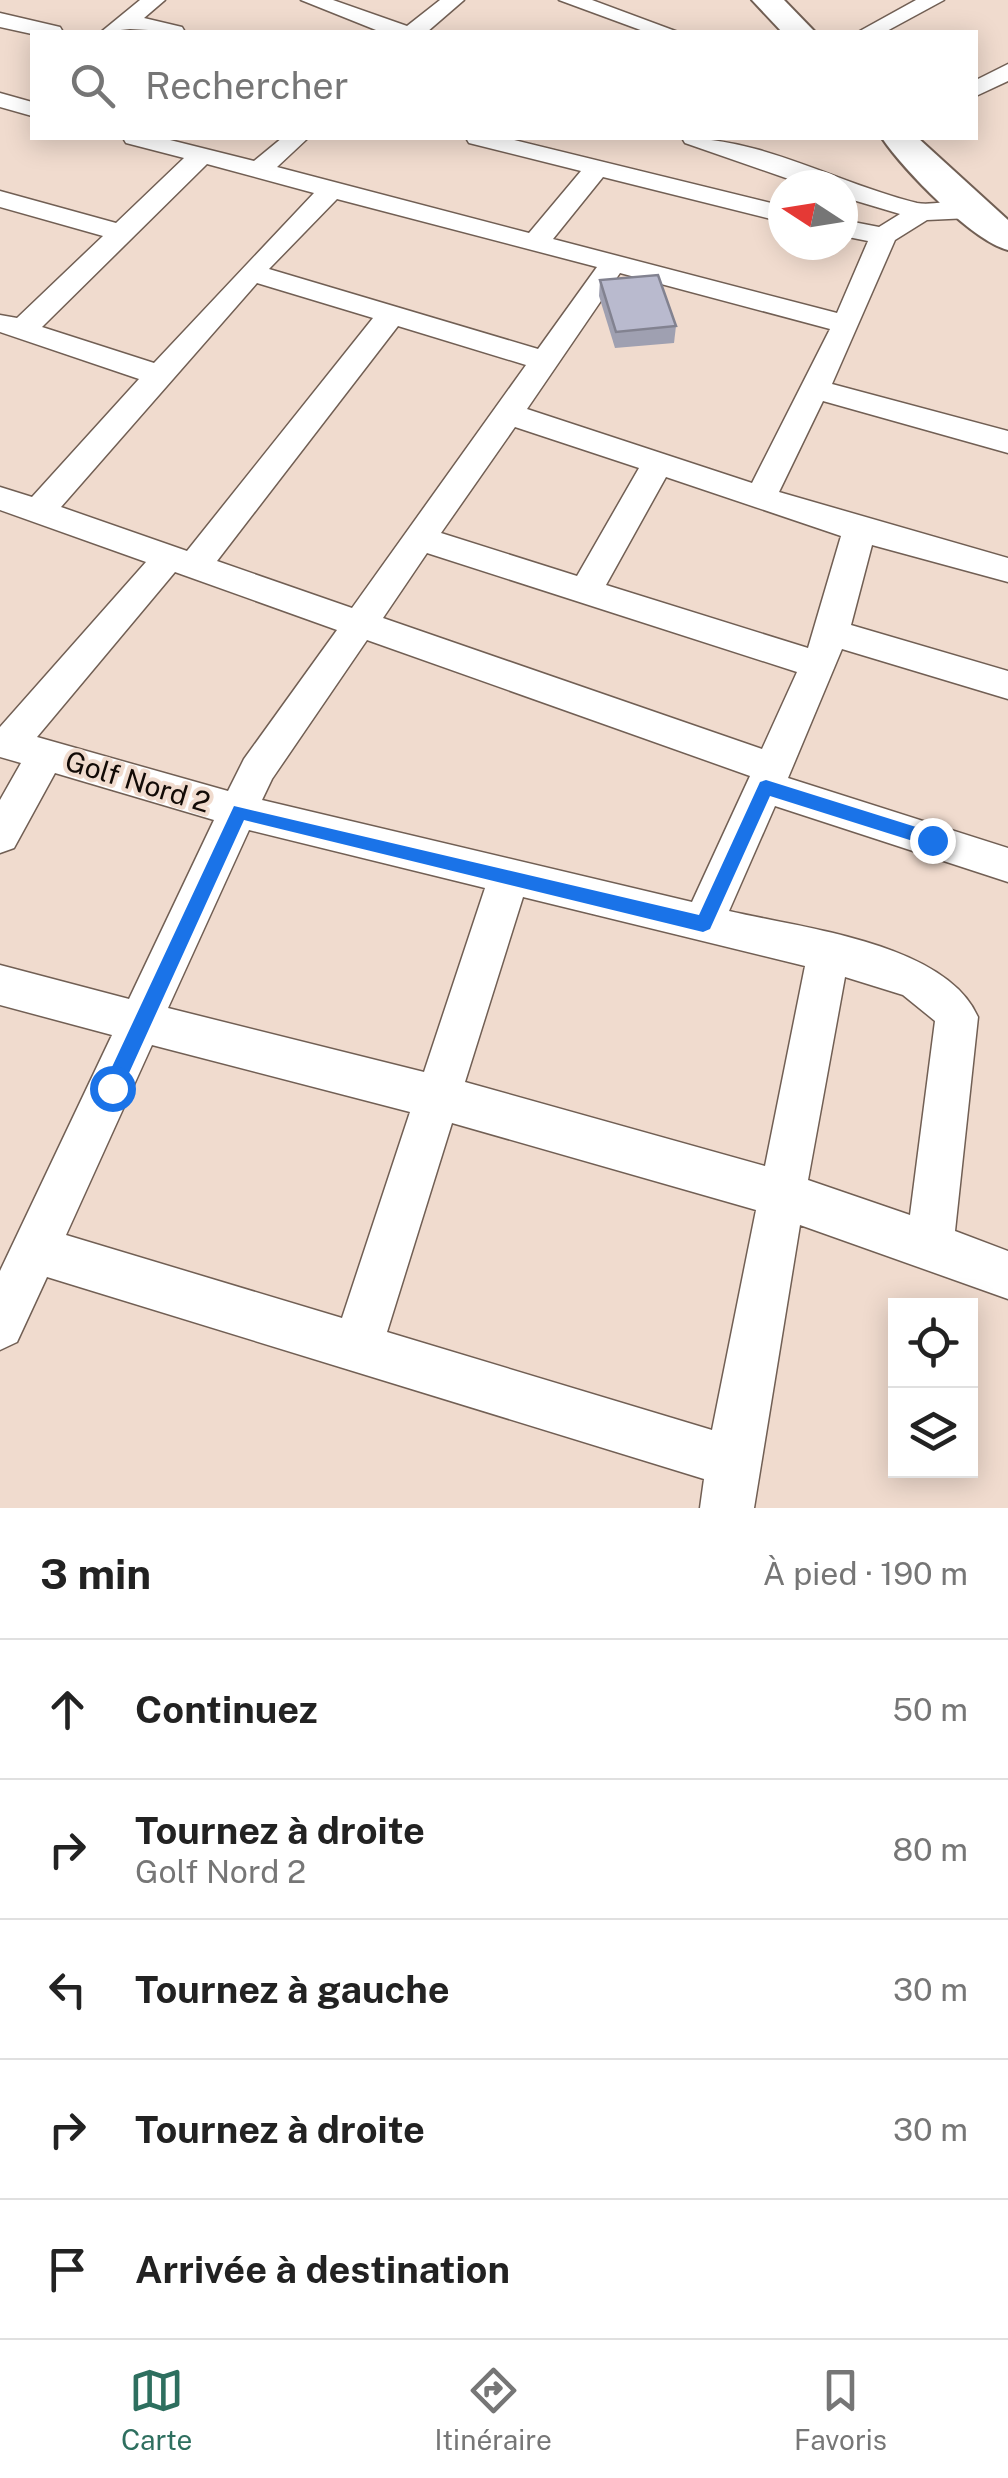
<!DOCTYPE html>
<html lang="fr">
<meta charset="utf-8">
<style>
:root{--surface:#fff;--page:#f2f2f2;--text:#222;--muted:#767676;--line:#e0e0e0;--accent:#2e6f5f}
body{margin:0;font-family:"Public Sans",sans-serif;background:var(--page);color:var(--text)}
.controls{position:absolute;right:30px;bottom:30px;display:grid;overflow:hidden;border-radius:0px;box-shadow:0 5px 25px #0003}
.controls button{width:90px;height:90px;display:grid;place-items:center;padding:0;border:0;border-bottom:2px solid var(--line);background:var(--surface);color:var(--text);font:50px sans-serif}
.compass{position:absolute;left:768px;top:170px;width:90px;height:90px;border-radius:50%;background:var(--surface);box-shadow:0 5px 25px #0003;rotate:282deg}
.stop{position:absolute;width:30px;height:30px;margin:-22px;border:8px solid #1a73e8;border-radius:50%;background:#fff}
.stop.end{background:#1a73e8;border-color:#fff;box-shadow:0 2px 10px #0008}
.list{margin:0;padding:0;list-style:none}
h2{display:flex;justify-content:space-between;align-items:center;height:130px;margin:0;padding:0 40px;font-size:42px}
h2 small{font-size:32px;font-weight:400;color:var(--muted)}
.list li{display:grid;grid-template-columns:65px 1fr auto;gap:30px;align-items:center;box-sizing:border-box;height:140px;padding:0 40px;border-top:2px solid var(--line)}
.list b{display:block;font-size:38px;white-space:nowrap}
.list p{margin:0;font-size:32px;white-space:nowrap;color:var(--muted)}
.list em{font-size:32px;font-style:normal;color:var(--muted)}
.icon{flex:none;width:55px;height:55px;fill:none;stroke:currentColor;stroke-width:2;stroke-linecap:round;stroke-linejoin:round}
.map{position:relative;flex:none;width:1008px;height:1508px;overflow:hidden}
.search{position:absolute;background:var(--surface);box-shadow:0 5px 25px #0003;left:30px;right:30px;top:30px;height:110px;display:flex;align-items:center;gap:25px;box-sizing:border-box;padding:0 35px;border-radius:0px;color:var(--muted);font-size:38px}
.sheet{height:830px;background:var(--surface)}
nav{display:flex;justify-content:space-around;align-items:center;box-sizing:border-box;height:140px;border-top:2px solid var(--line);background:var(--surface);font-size:28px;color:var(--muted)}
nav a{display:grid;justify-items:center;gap:5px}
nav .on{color:var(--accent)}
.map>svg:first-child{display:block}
</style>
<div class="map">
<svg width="1008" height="1508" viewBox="0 0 1008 1508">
<rect width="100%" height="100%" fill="#f0dbce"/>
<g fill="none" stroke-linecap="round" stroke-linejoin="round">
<g stroke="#715f54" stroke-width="3">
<g id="minor">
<path d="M140,0H165L144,18L182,27L185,32L130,29L101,32Z"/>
<path d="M301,0H333L407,26L440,0H464L427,32H381Z"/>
<path d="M559,0H592L678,32H646Z"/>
<path d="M916,0H944L885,32H858Z"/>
<path d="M0,13L60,27L63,32L32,34L0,27Z"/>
<path d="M1008,64V81L976,96V80Z"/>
<path d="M0,93L32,102V116L0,107Z"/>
<path d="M123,138H162L254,161L282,138H308L277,167L529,233L581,171L469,143L466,138H506L783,206V222L603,177L553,239L837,313L868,241L843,236V220L879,227L900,214L843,197V185H806L685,143L682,138C763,138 839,184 917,203C937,207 969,193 983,210L970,218L927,220L895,240L832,384L1008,431V453L823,401L779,492L1008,558V582L872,545L851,625L1008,671V699L842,649L788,778L1008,848V882L775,806L729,911C801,928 946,943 978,1017L955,1231L1008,1251V1299L800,1225L754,1508H700L704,1479L47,1277L17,1342L0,1350V1271L112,1035L0,1005V965L129,999L214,820L55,773L14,848L0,853V800L21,763L0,757V727L146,562L0,510V487L32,497L139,379L0,332V315L17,318L103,236L0,207V191L116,223L184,158L126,143ZM207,164L314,193L154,363L42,327ZM337,199L597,267L538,349L269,269ZM620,273L830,329L752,483L527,409ZM257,283L373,318L187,551L61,507ZM398,326L526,365L352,608L217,561ZM515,427L639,468L577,576L441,533ZM666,477L841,536L808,648L606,585ZM427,553L797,672L762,749L383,618ZM175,572L337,630L244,759L228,791L37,737ZM367,640L750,776L692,902L262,800L272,779ZM249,830L485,888L424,1072L168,1008ZM523,897L805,966L765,1166L465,1082ZM845,977L903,995L935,1021L910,1215L808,1180ZM152,1045L410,1112L342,1318L66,1235ZM452,1123L756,1210L712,1430L387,1332Z"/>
</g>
</g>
<g stroke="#715f54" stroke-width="4">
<g id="secondary">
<path d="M752,0H784L815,32H782Z"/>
<path d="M882,138H918L1008,220V250C972,241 904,170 882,138Z"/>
</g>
</g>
<use href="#minor" fill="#fff" fill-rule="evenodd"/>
<use href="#secondary" fill="#fff" fill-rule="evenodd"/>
</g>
<path fill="#9fa0b1" d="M600,280L676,326L674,343L615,348L599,296Z"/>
<path fill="#b9bace" stroke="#828290" stroke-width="2.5" d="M658,275L676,326L616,332L600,280Z"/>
<path fill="#1a73e8" d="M766,780L932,832L940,840L932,847L770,796L710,929L703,932L244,820L119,1095H105V1082L234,806L699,915L760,782Z"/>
<g text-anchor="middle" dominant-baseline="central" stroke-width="8" stroke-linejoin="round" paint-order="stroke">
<g font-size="28" fill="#110a06" stroke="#f0dbce">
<text transform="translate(138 781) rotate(17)">Golf Nord 2</text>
</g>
</g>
</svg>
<div class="controls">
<button><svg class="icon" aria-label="locate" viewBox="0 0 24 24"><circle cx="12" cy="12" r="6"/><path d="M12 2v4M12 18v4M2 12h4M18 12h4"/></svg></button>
<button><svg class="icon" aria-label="layers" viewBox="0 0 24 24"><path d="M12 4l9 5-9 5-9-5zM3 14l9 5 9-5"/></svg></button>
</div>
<svg class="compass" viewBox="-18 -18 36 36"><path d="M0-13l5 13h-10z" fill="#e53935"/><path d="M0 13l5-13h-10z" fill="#767676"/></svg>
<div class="stop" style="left:112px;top:1088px"></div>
<div class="stop end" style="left:932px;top:840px"></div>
<div class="search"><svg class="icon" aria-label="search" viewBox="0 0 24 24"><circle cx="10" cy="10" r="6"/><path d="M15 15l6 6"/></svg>Rechercher</div>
</div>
<section class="sheet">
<h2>3 min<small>À pied · 190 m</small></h2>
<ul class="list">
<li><svg class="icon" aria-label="ahead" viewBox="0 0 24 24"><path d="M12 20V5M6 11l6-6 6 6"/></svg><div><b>Continuez</b></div><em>50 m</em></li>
<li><svg class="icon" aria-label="right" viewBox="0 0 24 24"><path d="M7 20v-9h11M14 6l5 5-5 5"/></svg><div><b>Tournez à droite</b><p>Golf Nord 2</p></div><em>80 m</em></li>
<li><svg class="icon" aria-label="left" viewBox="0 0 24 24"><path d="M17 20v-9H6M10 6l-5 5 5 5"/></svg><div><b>Tournez à gauche</b></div><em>30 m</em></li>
<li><svg class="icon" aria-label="right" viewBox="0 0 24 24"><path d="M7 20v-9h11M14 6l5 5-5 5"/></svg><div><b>Tournez à droite</b></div><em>30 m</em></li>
<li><svg class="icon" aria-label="arrive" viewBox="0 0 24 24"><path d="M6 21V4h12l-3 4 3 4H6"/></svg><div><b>Arrivée à destination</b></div></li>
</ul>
</section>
<nav>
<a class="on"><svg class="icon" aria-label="map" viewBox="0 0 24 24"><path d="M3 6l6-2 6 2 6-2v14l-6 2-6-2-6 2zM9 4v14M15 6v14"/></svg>Carte</a>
<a><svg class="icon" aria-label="directions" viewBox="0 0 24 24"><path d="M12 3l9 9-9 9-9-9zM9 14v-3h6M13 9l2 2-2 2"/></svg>Itinéraire</a>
<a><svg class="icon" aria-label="saved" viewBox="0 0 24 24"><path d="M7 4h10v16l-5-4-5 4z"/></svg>Favoris</a>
</nav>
